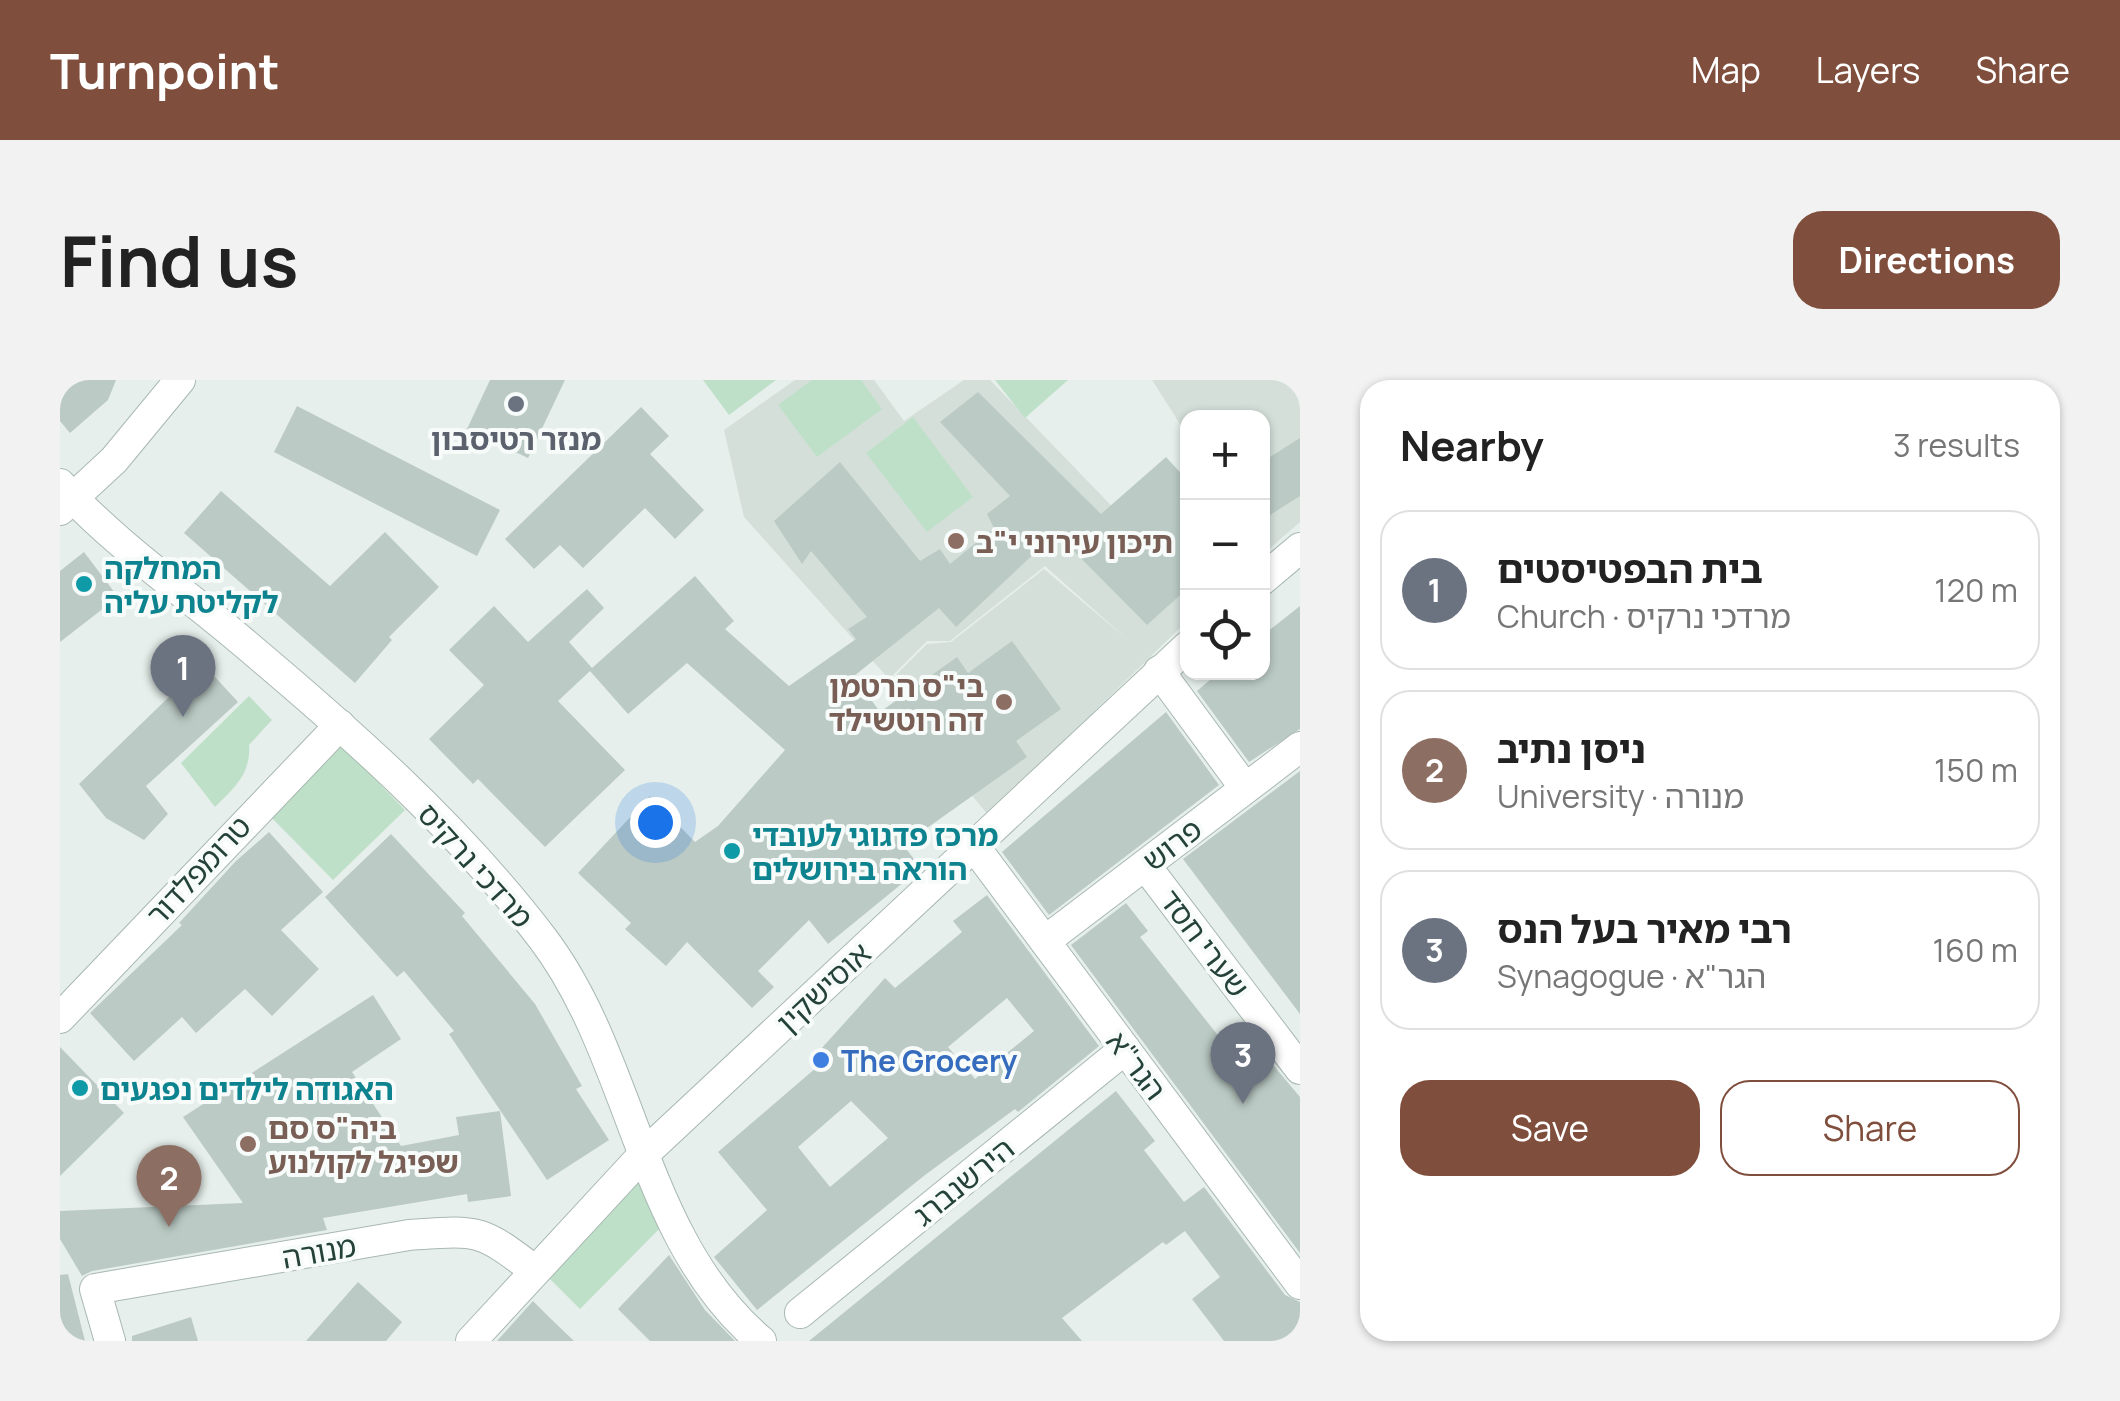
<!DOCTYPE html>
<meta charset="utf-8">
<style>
:root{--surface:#fff;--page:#f2f2f2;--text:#222;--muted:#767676;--line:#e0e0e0;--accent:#804e3d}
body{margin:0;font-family:Manrope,"Noto Sans Hebrew",sans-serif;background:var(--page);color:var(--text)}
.controls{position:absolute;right:30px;top:30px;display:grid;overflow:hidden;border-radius:20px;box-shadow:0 2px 8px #0004}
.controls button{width:90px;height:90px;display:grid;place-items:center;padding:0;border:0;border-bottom:2px solid var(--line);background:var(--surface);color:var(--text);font:50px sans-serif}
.you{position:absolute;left:595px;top:442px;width:35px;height:35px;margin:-25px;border:8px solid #fff;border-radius:50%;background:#1a73e8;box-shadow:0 0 0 15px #1a73e833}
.badge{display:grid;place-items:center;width:65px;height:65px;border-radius:50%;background:var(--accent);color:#fff;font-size:32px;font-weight:700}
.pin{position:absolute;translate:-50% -82px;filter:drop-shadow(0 2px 5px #0008)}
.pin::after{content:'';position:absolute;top:52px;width:35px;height:30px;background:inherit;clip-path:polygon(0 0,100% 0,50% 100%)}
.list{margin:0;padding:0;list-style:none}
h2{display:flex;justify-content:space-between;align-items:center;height:130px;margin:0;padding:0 40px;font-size:42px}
h2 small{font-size:32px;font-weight:400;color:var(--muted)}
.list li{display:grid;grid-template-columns:65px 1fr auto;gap:30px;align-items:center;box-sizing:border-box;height:160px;margin:0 20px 20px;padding:0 20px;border:2px solid var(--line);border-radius:30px}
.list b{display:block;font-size:38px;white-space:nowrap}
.list p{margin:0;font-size:32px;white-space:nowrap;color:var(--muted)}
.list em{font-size:32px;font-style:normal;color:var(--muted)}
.actions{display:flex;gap:20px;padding:30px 40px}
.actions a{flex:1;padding:22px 0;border:2px solid var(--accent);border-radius:30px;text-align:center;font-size:35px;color:var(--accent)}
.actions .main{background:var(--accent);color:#fff}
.icon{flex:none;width:55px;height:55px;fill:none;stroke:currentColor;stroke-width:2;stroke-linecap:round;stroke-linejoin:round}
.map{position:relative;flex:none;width:1240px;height:961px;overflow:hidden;border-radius:30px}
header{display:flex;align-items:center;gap:60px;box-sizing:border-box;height:140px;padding:0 50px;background:var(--accent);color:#fff}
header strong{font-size:48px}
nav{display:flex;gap:55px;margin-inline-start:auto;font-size:35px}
.intro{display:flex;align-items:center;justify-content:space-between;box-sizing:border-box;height:240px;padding:0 60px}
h1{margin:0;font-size:70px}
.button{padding:25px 45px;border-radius:30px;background:var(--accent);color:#fff;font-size:35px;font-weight:700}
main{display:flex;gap:60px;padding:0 60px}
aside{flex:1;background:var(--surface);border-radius:30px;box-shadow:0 2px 8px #0004}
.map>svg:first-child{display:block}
</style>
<header>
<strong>Turnpoint</strong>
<nav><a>Map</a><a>Layers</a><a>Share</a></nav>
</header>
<div class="intro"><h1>Find us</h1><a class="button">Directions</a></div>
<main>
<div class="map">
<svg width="1240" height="961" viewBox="0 0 1240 961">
<rect width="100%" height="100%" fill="#e6efeb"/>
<g fill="#d4dfda">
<path d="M735,0H814L844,41L904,0H930L1127,204V241L928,435L855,345L832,299L867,264L891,262L984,189L1069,261L985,186L890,261H867L829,299L684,137L664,50Z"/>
<path d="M1092,0H1240V142L1208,170L1202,161V38H1128L1127,55Z"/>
</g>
<g fill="#bfe0c8">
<path d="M643,0H716L669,35Z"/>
<path d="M752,0H801L822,29L757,77L718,25Z"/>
<path d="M935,0H1008L965,38Z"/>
<path d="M853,37L913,117L867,152L806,73Z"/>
<path d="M189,316L212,340L189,365C191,394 175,407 155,427L121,383Z"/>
<path d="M277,361L345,430L273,500L205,431Z"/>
<path d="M587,794L607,841L520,929L481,890Z"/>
</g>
<g fill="#bbcac4" fill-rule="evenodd">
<path d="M0,0H56L48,20L10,53L0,41Z"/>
<path d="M430,0H505L468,78L407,49Z"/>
<path d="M918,12L1041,134L1106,77L1128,101V208L1087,245L996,153L896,247L879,228L794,296L820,332L897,277L908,293L952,261L1001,329L956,361L967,377L843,465L861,488L768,564L749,540L698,591L714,607L692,628L627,562L606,586L565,549L571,543L518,493L590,416L635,462L658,446L725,370L627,283L568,334L530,291L498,321L565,390L485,467L418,399L413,404L369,359L424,305L389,270L434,226L468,262L527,209L544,228L509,262L532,288L635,196L674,241L665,249L729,306L796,259L788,249L807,237L751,171L742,184L714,141L780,82L860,181L880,169L890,184L934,148L927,134L950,116L880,42Z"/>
<path d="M237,26L440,130L417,176L214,72Z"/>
<path d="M581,27L609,56L590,74L644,130L615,159L585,128L523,188L500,165L474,189L445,159Z"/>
<path d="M1240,58V116L1202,140V82Z"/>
<path d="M161,111L270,206L325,152L379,207L329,257L332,260L295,303L124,153Z"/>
<path d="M24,172L58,217L0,262V191Z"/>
<path d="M1240,226V349L1189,382L1137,311L1159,292H1202V256Z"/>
<path d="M143,284L178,322L86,406L108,434L84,460L46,438L19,404Z"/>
<path d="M1106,332L1159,405L989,535L942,472Z"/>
<path d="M1240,391V634L1123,479Z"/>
<path d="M209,452L263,512L221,550L259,589L212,636L185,609L136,653L122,637L74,681L30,633L122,545L119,543L176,481Z"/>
<path d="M331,454L405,533L402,536L475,624L522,706L516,709L549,760L487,800L389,654L394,651L344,591L337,597L265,517Z"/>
<path d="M927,515L1039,666L958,732L955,729L865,795L697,930L654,877L707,830L658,772L757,687L751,680L825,598L835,608L902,552L893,541ZM947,618L974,651L915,699L888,667ZM791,721L828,758L770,807L738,767Z"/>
<path d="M1066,523L1088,551L1080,557L1168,668L1179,659L1203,692L1213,685L1240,717V873L1011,565Z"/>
<path d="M313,615L341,659L292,692L341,766L399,755L396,737L440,731L451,816L408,822L407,814L263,838L267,850L32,891L22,896L0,859V831L183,823L123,737Z"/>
<path d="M0,667L64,733L0,796Z"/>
<path d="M1056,711L1095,761L1084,770L1124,822L1144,807L1225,915L1240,922V961H1164L1132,919L1160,897L1125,851L1106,865L1103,862L1002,938L1022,961H749Z"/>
<path d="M609,875L645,930L675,961H590L558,929Z"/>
<path d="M8,894L25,961H0V895Z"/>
<path d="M298,902L342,942L326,961H246Z"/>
<path d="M473,921L490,938L514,961H437Z"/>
<path d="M131,937L138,961H72V956Z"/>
</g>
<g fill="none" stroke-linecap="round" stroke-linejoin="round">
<g stroke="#a8b8b2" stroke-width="32">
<g id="minor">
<path d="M0,104C51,160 113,204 171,252C282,345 395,443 483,559C575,681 580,859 701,961"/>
<path d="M0,130L54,80L120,0"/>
<path d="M1202,200L1240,168"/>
<path d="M1099,291L1185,408"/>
<path d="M914,466L1240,904"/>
<path d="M1085,485L1240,689"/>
<path d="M985,561L1240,367"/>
<path d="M0,638L280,345"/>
<path d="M740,933L1065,669"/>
<path d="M50,961L35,909L349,855C418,850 419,848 474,890"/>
<path d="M411,961L583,775L1128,266"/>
</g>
</g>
<use href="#minor" stroke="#fff" stroke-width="30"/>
</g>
<circle fill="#6b7280" stroke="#f7fbf9" stroke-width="4" cx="456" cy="24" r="10"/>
<g fill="#8d6e63" stroke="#f7fbf9" stroke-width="4">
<circle cx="896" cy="161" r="10"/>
<circle cx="944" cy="322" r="10"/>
<circle cx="188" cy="764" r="10"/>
</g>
<g fill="#0f9aa8" stroke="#f7fbf9" stroke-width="4">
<circle cx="24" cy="204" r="10"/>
<circle cx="672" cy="471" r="10"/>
<circle cx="20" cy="708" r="10"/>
</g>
<circle fill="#3f7fe0" stroke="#f7fbf9" stroke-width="4" cx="761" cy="680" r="10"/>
<g text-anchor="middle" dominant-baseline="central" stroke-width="8" stroke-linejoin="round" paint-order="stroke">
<g font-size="30" font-weight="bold" fill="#5b616d" stroke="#f7fbf9">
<text x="456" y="58">מנזר רטיסבון</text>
</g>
<g font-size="30" font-weight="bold" fill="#785e54" stroke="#f7fbf9" text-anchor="start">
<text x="916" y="161">תיכון עירוני י"ב</text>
<text x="924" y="305" text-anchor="end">בי"ס הרטמן<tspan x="924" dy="34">דה רוטשילד</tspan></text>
<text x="208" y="747">ביה"ס סם<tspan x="208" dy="34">שפיגל לקולנוע</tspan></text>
</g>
<g font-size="30" font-weight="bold" fill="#0d838f" stroke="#f7fbf9" text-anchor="start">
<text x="44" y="187">המחלקה<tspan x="44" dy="34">לקליטת עליה</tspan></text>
<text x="692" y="454">מרכז פדגוגי לעובדי<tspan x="692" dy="34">הוראה בירושלים</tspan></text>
<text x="40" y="708">האגודה לילדים נפגעים</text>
</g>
<g font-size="30" fill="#24423a" stroke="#f7fbf9">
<text transform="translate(1112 464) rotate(-37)">פרוש</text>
<text transform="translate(416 485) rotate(48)">מרדכי נרקיס</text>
<text transform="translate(138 490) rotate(-47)">טרומפלדור</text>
<text transform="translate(1145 563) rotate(53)">שערי חסד</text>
<text transform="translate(763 607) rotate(-43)">אוסישקין</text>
<text transform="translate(1077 685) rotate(53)">הגר"א</text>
<text transform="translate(903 801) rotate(-39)">הירשנברג</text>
<text transform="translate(259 871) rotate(-10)">מנורה</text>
</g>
<g font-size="30" font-weight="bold" fill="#366cbe" stroke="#f7fbf9" text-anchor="start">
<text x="781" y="680">The Grocery</text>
</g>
</g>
</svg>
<div class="controls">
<button>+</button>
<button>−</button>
<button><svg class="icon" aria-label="locate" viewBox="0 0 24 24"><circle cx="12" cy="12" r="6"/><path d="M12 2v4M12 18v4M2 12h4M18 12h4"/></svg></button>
</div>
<div class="you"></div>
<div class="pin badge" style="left:123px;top:337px;background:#6b7280">1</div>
<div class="pin badge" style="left:109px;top:847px;background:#8d6e63">2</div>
<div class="pin badge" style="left:1183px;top:724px;background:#6b7280">3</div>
</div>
<aside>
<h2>Nearby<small>3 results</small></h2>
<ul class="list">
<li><span class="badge" style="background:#6b7280">1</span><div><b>בית הבפטיסטים</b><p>Church · מרדכי נרקיס</p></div><em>120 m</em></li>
<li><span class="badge" style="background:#8d6e63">2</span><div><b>ניסן נתיב</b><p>University · מנורה</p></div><em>150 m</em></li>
<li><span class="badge" style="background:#6b7280">3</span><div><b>רבי מאיר בעל הנס</b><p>Synagogue · הגר&quot;א</p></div><em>160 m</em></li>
</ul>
<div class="actions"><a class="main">Save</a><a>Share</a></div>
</aside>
</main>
